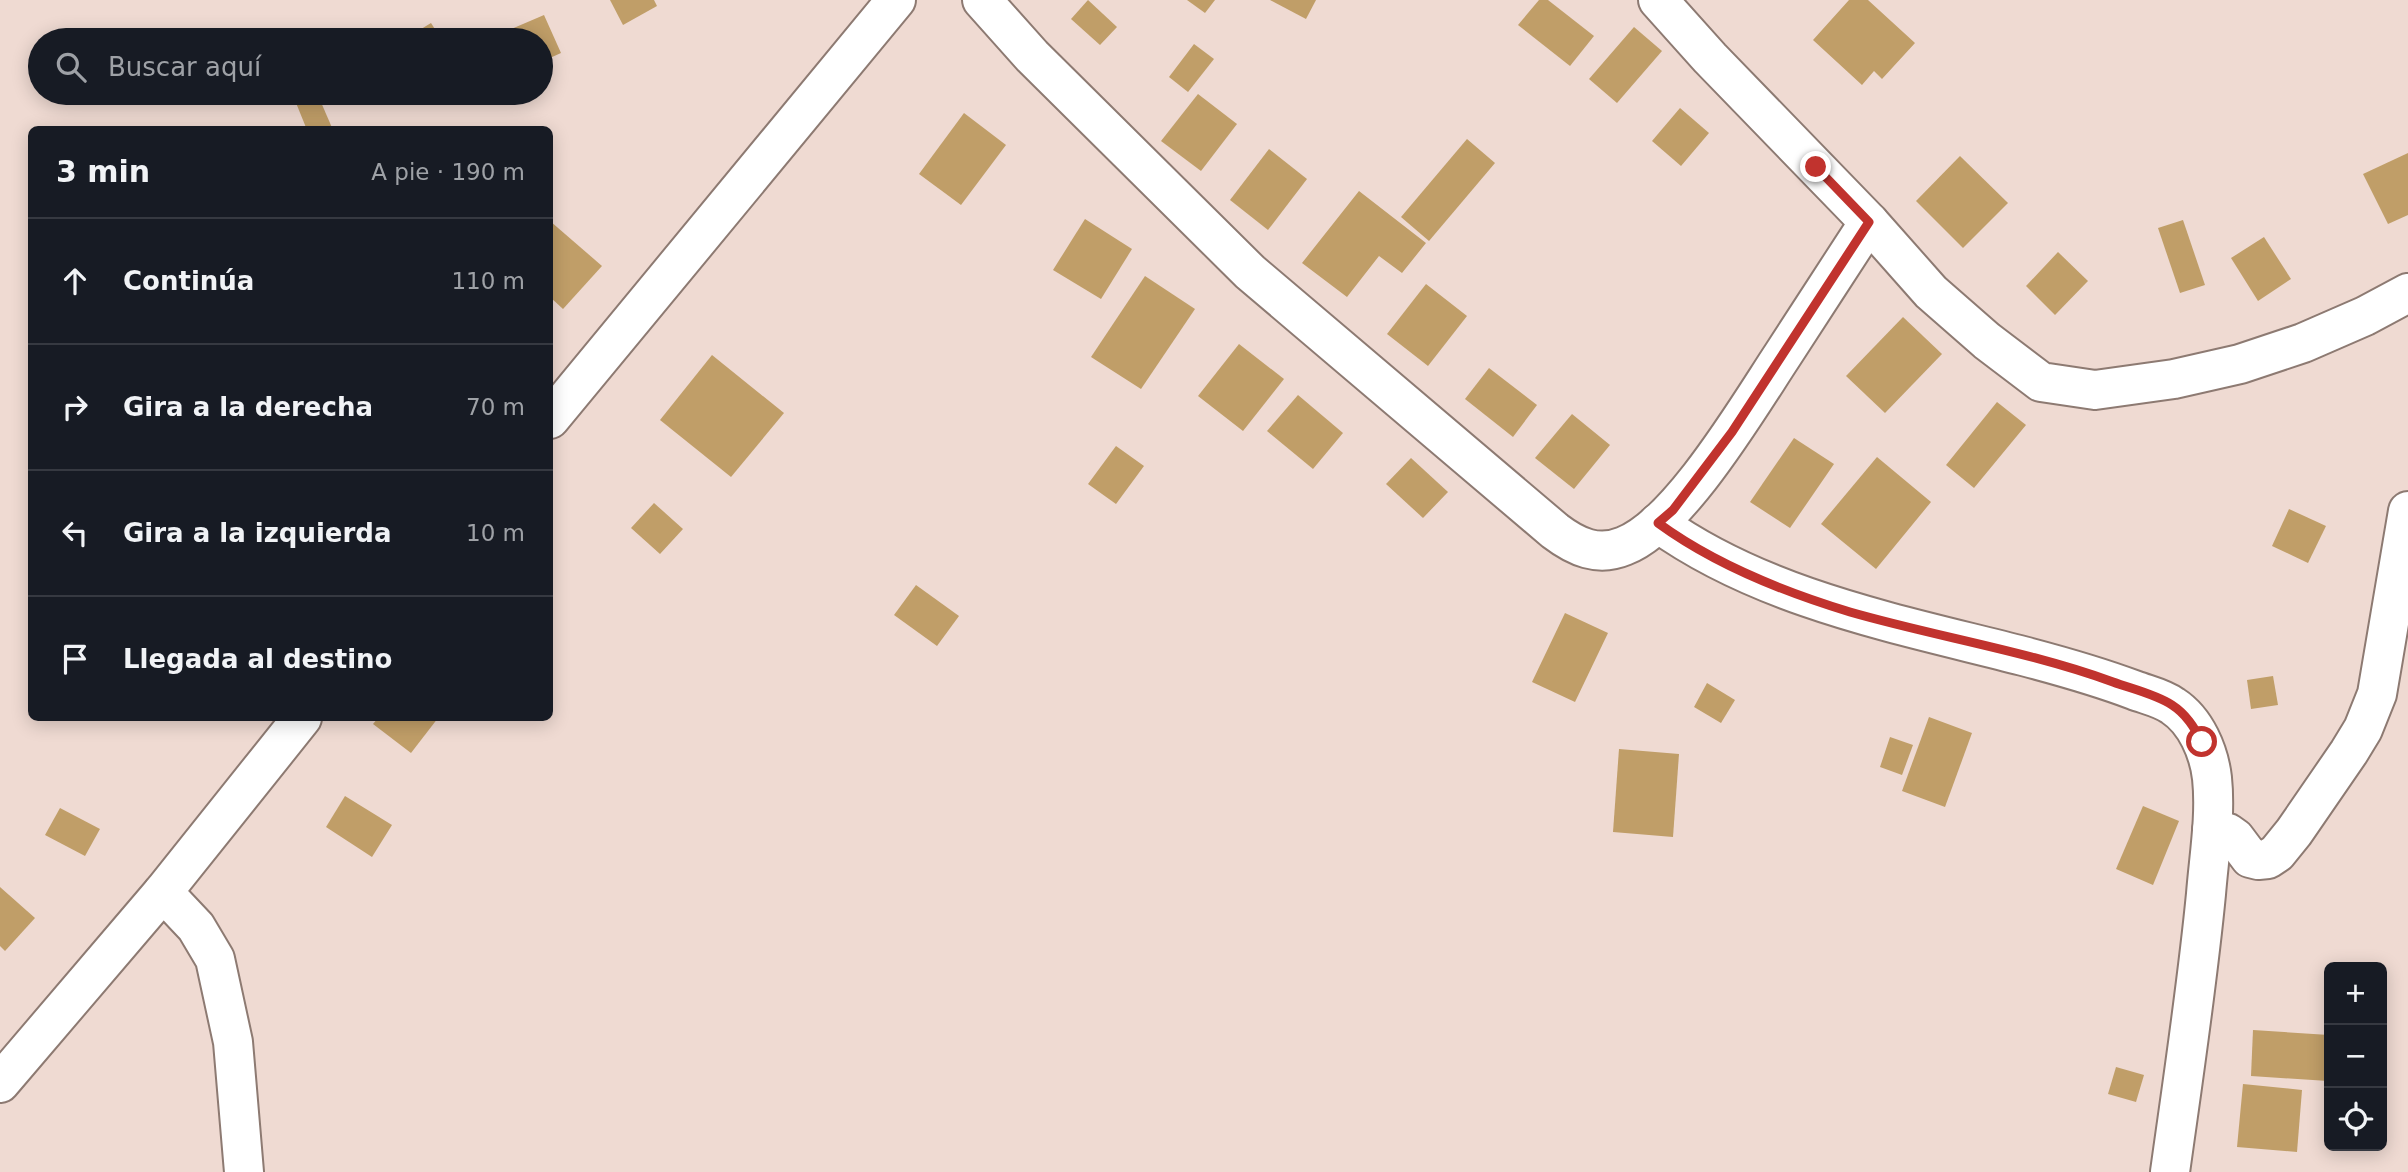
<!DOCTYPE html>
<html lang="es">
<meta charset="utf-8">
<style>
:root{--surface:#171b24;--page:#242831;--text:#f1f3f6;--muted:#9ea1a6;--line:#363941}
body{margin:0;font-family:"DejaVu Sans",sans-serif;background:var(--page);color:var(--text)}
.controls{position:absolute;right:21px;bottom:21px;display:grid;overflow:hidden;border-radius:10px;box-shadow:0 4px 18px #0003}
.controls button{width:63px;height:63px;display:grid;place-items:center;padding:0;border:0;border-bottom:2px solid var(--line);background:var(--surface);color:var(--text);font:35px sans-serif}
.stop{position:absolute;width:21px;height:21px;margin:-16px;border:5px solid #c1332e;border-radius:50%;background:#fff}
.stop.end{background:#c1332e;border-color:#fff;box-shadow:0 2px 7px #0008}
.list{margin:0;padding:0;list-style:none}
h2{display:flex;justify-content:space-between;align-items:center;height:91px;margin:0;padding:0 28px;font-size:30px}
h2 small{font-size:23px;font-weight:400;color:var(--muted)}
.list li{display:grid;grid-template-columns:46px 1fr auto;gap:21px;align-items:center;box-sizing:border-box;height:126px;padding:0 28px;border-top:2px solid var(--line)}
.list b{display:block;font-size:26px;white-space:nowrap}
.list em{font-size:23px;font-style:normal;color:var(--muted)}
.icon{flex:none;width:38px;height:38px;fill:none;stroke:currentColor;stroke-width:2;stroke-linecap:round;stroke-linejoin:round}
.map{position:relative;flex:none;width:2408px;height:1172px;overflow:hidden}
.search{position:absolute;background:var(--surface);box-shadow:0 4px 18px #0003;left:28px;top:28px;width:525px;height:77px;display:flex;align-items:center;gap:18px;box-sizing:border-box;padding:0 24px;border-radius:38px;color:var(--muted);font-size:26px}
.panel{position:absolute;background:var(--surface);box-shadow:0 4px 18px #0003;left:28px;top:126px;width:525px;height:595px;border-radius:10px}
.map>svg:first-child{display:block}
</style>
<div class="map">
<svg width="2408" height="1172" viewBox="0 0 2408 1172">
<rect width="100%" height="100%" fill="#efdad2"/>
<g fill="#c09e68">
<path d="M610,0H654L657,6L623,25Z"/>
<path d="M1088,0L1117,27L1100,45L1071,19Z"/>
<path d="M1187,0H1215L1205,13Z"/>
<path d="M1270,0H1316L1306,19Z"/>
<path d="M1539,0H1548L1594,36L1570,66L1518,25Z"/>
<path d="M1849,0H1868L1915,43L1882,79L1874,71L1862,85L1813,40Z"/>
<path d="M544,15L561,53L541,62V40H514L509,30Z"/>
<path d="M431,23L442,40H403Z"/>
<path d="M1634,27L1662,51L1617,103L1589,79Z"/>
<path d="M1194,44L1214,59L1188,92L1169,77Z"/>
<path d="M306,93H317L333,130H307L294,98Z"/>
<path d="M1198,94L1237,124L1201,171L1161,141Z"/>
<path d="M1680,108L1709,133L1681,166L1652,141Z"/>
<path d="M964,113L1006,145L961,205L919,174Z"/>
<path d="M1467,139L1495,163L1429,241L1401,217Z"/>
<path d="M1269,149L1307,179L1268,230L1230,200Z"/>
<path d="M2408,153V215L2388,224L2363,174Z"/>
<path d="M1960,156L2008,203L1963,248L1916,201Z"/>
<path d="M1359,191L1426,243L1402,273L1379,256L1347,297L1302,263Z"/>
<path d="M1085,219L1132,249L1101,299L1053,270Z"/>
<path d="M2183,220L2205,285L2180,293L2158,228Z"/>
<path d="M550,221L602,266L563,309L550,297Z"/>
<path d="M2264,237L2291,279L2258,301L2231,258Z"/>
<path d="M2058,252L2088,281L2055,315L2026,286Z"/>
<path d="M1145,276L1195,309L1141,389L1091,357Z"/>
<path d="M1426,284L1467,316L1428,366L1387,334Z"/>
<path d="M1903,317L1942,354L1885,413L1846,376Z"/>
<path d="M1239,344L1284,379L1243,431L1198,396Z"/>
<path d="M712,355L784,413L731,477L660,420Z"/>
<path d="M1489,368L1537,405L1513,437L1465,399Z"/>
<path d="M1298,395L1343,433L1313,469L1267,431Z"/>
<path d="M1997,402L2026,425L1974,488L1946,465Z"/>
<path d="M1572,414L1610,445L1574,489L1535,458Z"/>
<path d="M1794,438L1834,464L1790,528L1750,502Z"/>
<path d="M1116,446L1144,466L1116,504L1088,484Z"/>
<path d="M1877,457L1931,502L1876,569L1821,524Z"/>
<path d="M1411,458L1448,492L1423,518L1386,484Z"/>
<path d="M654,503L683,529L660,554L631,528Z"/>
<path d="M2289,509L2326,526L2308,563L2272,546Z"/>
<path d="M916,585L959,616L937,646L894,615Z"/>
<path d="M1565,613L1608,633L1575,702L1532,682Z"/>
<path d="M2273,676L2278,705L2251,709L2247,680Z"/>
<path d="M1707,683L1735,700L1721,723L1694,707Z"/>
<path d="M1929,717L1972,733L1945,807L1902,791Z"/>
<path d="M378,718H438L411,753L373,724Z"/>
<path d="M1890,737L1913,745L1902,775L1880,767Z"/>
<path d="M1619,749L1679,754L1673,837L1613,832Z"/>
<path d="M345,796L392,825L372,857L326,827Z"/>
<path d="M2143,806L2179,821L2153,885L2116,869Z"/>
<path d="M60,808L100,829L85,856L45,835Z"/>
<path d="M0,887L35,918L5,951L0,946Z"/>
<path d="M2253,1030L2329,1035L2328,1081L2251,1076Z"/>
<path d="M2116,1067L2144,1075L2136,1102L2108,1094Z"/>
<path d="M2243,1084L2302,1090L2297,1152L2237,1147Z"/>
</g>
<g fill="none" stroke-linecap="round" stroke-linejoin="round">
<g stroke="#8d7a72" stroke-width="42">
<g id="street">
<path d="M982,0L1032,56L1250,272L1555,531C1576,547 1598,557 1624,546C1679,525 1749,406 1782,356C1811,311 1840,267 1869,222"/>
<path d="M1658,0L1710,58L1869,222L1931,292L1987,341L2041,382L2095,390L2174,379L2240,364L2303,343L2365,316L2408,293"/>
<path d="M550,419L896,0"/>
<path d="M1658,523C1764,599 1899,624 2023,656C2061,666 2097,676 2134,690C2147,695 2162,698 2173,706C2196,721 2209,752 2212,778C2216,816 2209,856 2206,894C2197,987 2183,1079 2170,1172"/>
<path d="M2212,830L2228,833L2235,838L2250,858L2258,860L2268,859L2277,853L2294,832L2349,752L2363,729L2377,694L2408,511"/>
<path d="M163,892L196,927L215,959L233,1042L244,1172"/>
<path d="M0,1083L163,892L302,718"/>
</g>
</g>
<use href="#street" stroke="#fff" stroke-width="38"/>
</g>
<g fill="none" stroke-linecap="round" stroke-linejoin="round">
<path stroke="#c1332e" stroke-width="9" d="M1816,167L1869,222L1732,432L1673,510L1658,523C1714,564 1784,592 1850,612C1937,637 2028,651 2113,682C2132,689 2155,694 2172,705C2186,714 2194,727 2202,742"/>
</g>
</svg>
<div class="controls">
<button>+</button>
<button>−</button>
<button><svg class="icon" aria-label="locate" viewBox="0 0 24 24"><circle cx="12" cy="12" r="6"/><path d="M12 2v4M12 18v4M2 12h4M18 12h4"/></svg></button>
</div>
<div class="stop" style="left:2202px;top:742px"></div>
<div class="stop end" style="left:1816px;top:167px"></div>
<div class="search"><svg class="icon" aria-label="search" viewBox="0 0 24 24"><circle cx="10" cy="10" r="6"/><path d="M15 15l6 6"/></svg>Buscar aquí</div>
<section class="panel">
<h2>3 min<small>A pie · 190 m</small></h2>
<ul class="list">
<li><svg class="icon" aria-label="ahead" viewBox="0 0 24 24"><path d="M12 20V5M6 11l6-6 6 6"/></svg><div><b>Continúa</b></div><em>110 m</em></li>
<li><svg class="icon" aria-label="right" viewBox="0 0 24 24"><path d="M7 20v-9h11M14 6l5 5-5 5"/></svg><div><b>Gira a la derecha</b></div><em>70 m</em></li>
<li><svg class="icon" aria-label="left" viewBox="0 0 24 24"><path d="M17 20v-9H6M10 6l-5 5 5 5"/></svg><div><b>Gira a la izquierda</b></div><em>10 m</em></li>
<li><svg class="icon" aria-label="arrive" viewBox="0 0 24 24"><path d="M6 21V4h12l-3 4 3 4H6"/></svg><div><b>Llegada al destino</b></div></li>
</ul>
</section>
</div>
